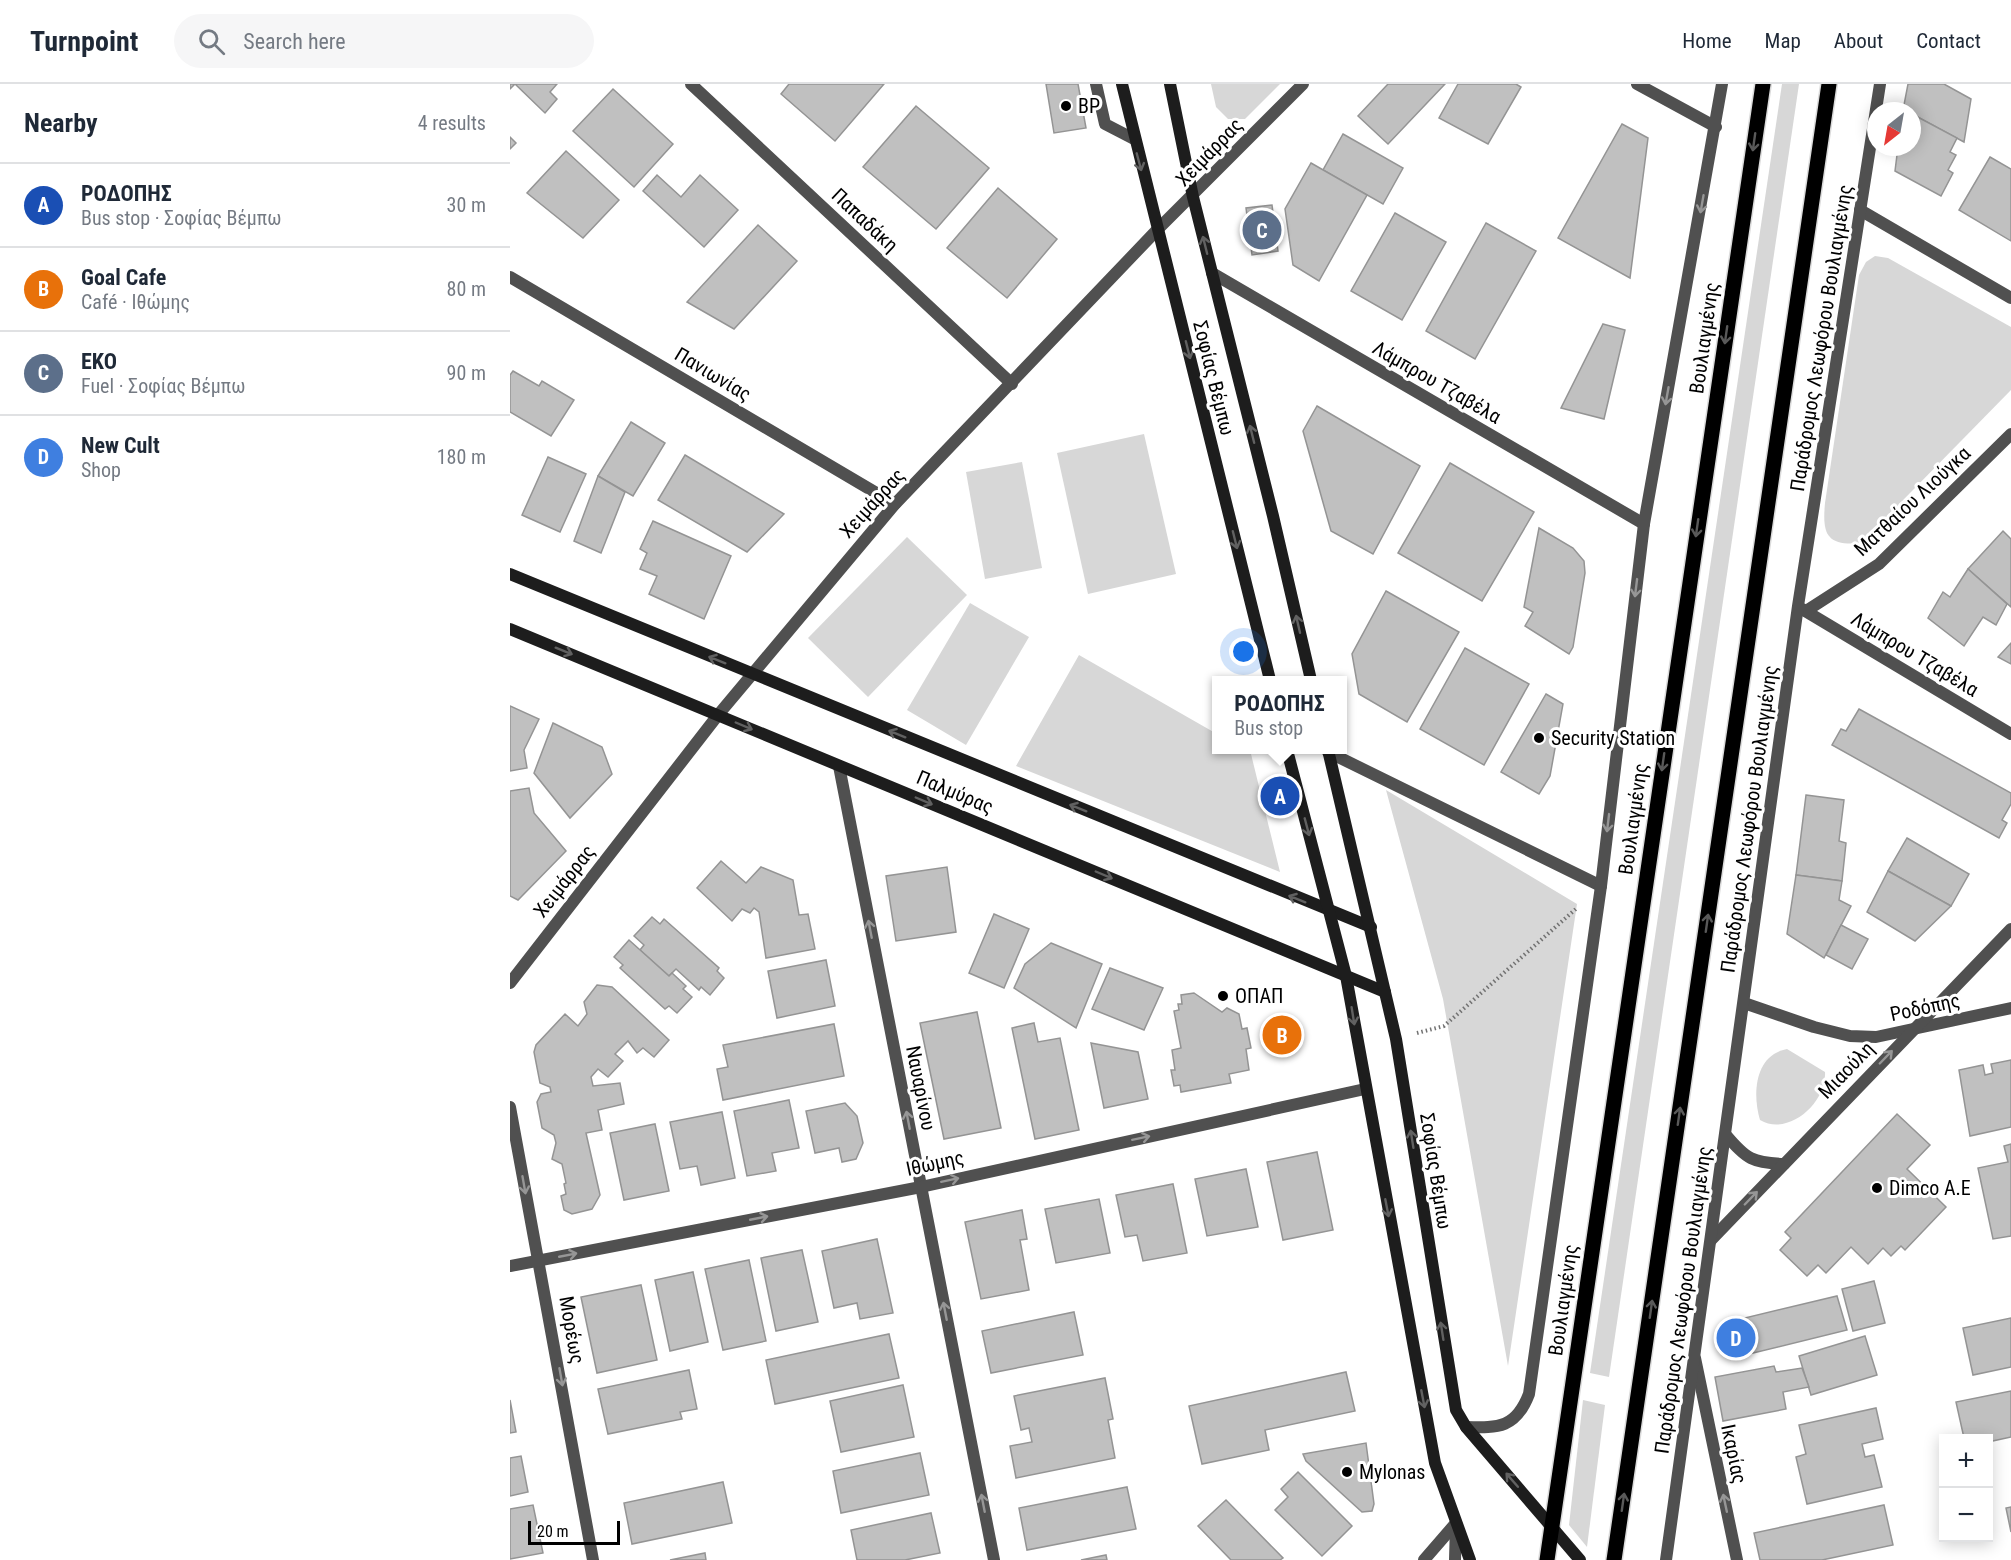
<!DOCTYPE html>
<meta charset="utf-8">
<style>
:root{--surface:#fff;--page:#f6f6f7;--text:#1f2937;--muted:#747a83;--line:#e0e1e3;--accent:#0b8043}
body{margin:0;font-family:"Roboto Condensed",sans-serif;background:var(--page);color:var(--text)}
.controls{position:absolute;right:18px;bottom:18px;display:grid;overflow:hidden;border-radius:0px;box-shadow:0 3px 15px #0003}
.controls button{width:54px;height:54px;display:grid;place-items:center;padding:0;border:0;border-bottom:2px solid var(--line);background:var(--surface);color:var(--text);font:30px sans-serif}
.compass{position:absolute;left:1357px;top:18px;width:54px;height:54px;border-radius:50%;background:var(--surface);box-shadow:0 3px 15px #0003;rotate:211deg}
.scale{position:absolute;left:18px;bottom:15px;width:92px;box-sizing:border-box;padding-left:6px;border:3px solid #000;border-top:0;font-size:16px;line-height:21px;white-space:nowrap;color:#000;-webkit-text-stroke:4px #fff;paint-order:stroke}
.you{position:absolute;left:734px;top:568px;width:21px;height:21px;margin:-15px;border:4px solid #fff;border-radius:50%;background:#1a73e8;box-shadow:0 0 0 9px #1a73e833}
.badge{display:grid;place-items:center;width:39px;height:39px;border-radius:50%;background:var(--accent);color:#fff;font-size:20px;font-weight:700}
.pin{position:absolute;translate:-50% -50%;border:3px solid #fff;box-shadow:0 2px 6px #0006}
.popup{position:absolute;left:702px;top:592px;width:135px;height:78px;box-sizing:border-box;display:grid;place-content:center;border-radius:0px;background:var(--surface);filter:drop-shadow(0 2px 4px #0005);font-size:20px;white-space:nowrap;color:var(--muted)}
.popup b{font-size:22px;color:var(--text)}
.popup::after{content:'';position:absolute;left:50%;top:100%;margin-left:-12px;border:12px solid transparent;border-top-color:var(--surface)}
.list{margin:0;padding:0;list-style:none}
h2{display:flex;justify-content:space-between;align-items:center;height:78px;margin:0;padding:0 24px;font-size:26px}
h2 small{font-size:20px;font-weight:400;color:var(--muted)}
.list li{display:grid;grid-template-columns:39px 1fr auto;gap:18px;align-items:center;box-sizing:border-box;height:84px;padding:0 24px;border-top:2px solid var(--line)}
.list b{display:block;font-size:22px;white-space:nowrap}
.list p{margin:0;font-size:20px;white-space:nowrap;color:var(--muted)}
.list em{font-size:20px;font-style:normal;color:var(--muted)}
.icon{flex:none;width:33px;height:33px;fill:none;stroke:currentColor;stroke-width:2;stroke-linecap:round;stroke-linejoin:round}
.map{position:relative;flex:none;width:1501px;height:1476px;overflow:hidden}
header{display:flex;align-items:center;gap:36px;box-sizing:border-box;height:84px;padding:0 30px;background:var(--surface);border-bottom:2px solid var(--line)}
header strong{font-size:28px}
nav{display:flex;gap:33px;margin-inline-start:auto;font-size:21px}
.search{width:420px;height:54px;background:var(--page);display:flex;align-items:center;gap:15px;box-sizing:border-box;padding:0 21px;border-radius:33px;color:var(--muted);font-size:22px}
main{display:flex}
aside{flex:1;background:var(--surface)}
.map>svg:first-child{display:block}
</style>
<header>
<strong>Turnpoint</strong>
<div class="search"><svg class="icon" aria-label="search" viewBox="0 0 24 24"><circle cx="10" cy="10" r="6"/><path d="M15 15l6 6"/></svg>Search here</div>
<nav><a>Home</a><a>Map</a><a>About</a><a>Contact</a></nav>
</header>
<main>
<aside>
<h2>Nearby<small>4 results</small></h2>
<ul class="list">
<li><span class="badge" style="background:#1a4fb4">A</span><div><b>ΡΟΔΟΠΗΣ</b><p>Bus stop · Σοφίας Βέμπω</p></div><em>30 m</em></li>
<li><span class="badge" style="background:#e8710a">B</span><div><b>Goal Cafe</b><p>Café · Ιθώμης</p></div><em>80 m</em></li>
<li><span class="badge" style="background:#5c6f8a">C</span><div><b>EKO</b><p>Fuel · Σοφίας Βέμπω</p></div><em>90 m</em></li>
<li><span class="badge" style="background:#3f7fe0">D</span><div><b>New Cult</b><p>Shop</p></div><em>180 m</em></li>
</ul>
</aside>
<div class="map">
<svg width="1501" height="1476" viewBox="0 0 1501 1476">
<rect width="100%" height="100%" fill="#fff"/>
<g fill="#d7d7d7">
<path d="M701,0H770L735,35H718L706,23Z"/>
<path d="M1272,0H1289L1099,1293L1080,1289Z"/>
<path d="M1365,172L1378,174L1501,243V306L1351,459C1317,462 1312,451 1315,419L1349,191L1356,178Z"/>
<path d="M634,350L666,490L578,510L547,369Z"/>
<path d="M512,378L532,484L475,495L456,388Z"/>
<path d="M397,453L457,511L358,613L298,554Z"/>
<path d="M460,519L519,553L456,661L397,626Z"/>
<path d="M569,571L707,650V666H733L741,670L770,788L506,682Z"/>
<path d="M876,706L1067,820L998,1282L933,915Z"/>
<path d="M1277,965L1315,988C1317,1018 1279,1053 1250,1036C1242,1009 1245,971 1277,965Z"/>
<path d="M1073,1316L1095,1321L1077,1463L1059,1441Z"/>
</g>
<g fill="#c0c0c0" stroke="#949494" stroke-width="1.5">
<path d="M0,0H47L40,8L47,15L35,29L5,0L0,5Z"/>
<path d="M279,0H374L325,57L271,10Z"/>
<path d="M536,0H568L576,44L544,49Z"/>
<path d="M878,0H935L878,60L848,32Z"/>
<path d="M948,0H1006L1011,3L978,60L929,34Z"/>
<path d="M1398,0H1434L1461,15L1454,58L1402,30V27L1393,26Z"/>
<path d="M103,5L163,60L124,103L63,47Z"/>
<path d="M406,22L479,84L426,145L353,83Z"/>
<path d="M1402,30L1447,54L1440,68L1446,71L1438,86L1443,89L1431,112L1385,87L1388,63H1402Z"/>
<path d="M1112,40L1138,54L1120,194L1048,154Z"/>
<path d="M833,50L893,84L873,120L813,86Z"/>
<path d="M0,53L6,59L0,65Z"/>
<path d="M56,67L109,116L73,154L17,109Z"/>
<path d="M1480,73L1501,85V157L1449,126Z"/>
<path d="M801,79L857,111L809,197L783,181L775,125Z"/>
<path d="M147,91L171,113L190,91L228,126L194,163L133,107Z"/>
<path d="M488,104L547,155L497,214L437,164Z"/>
<path d="M762,121L768,167L742,171L736,124Z"/>
<path d="M885,129L936,158L892,236L841,207Z"/>
<path d="M976,139L1026,167L965,275L916,247Z"/>
<path d="M248,141L287,177L224,245L177,218Z"/>
<path d="M1093,240L1115,246L1094,335L1051,324Z"/>
<path d="M3,287L29,302L32,297L64,316L41,352L0,328V291Z"/>
<path d="M807,322L910,382L863,470L821,447L793,347Z"/>
<path d="M121,338L155,359L123,412L88,392Z"/>
<path d="M175,371L274,430L237,468L148,416Z"/>
<path d="M38,373L76,390L50,448L12,431Z"/>
<path d="M940,379L1024,428L972,517L888,469Z"/>
<path d="M88,392L115,408L91,469L64,457Z"/>
<path d="M143,437L221,472L194,535L139,510L147,492L130,485L137,469L130,465Z"/>
<path d="M1029,444L1063,464L1074,477L1075,489L1063,563L1059,570L1015,542L1023,528L1014,523Z"/>
<path d="M1493,447L1501,455V523L1458,485Z"/>
<path d="M1458,485L1497,520L1486,541L1473,533L1454,562L1418,534L1433,508L1440,513Z"/>
<path d="M876,507L949,548L897,638L849,610L842,570Z"/>
<path d="M1501,559V580L1488,573Z"/>
<path d="M955,564L1019,600L974,681L910,645Z"/>
<path d="M1036,610L1053,620L1040,692L1029,710L991,688Z"/>
<path d="M0,622L29,635L14,666L17,684L0,687Z"/>
<path d="M1349,625L1501,709V720L1492,736L1497,739L1489,754L1322,661L1331,645L1336,647Z"/>
<path d="M43,639L92,663L102,690L60,734L24,689Z"/>
<path d="M19,704L24,729L56,767L8,816L0,812V707Z"/>
<path d="M1296,711L1334,716L1329,757L1336,759L1332,797L1286,791Z"/>
<path d="M1397,754L1459,790L1441,822L1378,787Z"/>
<path d="M211,777L236,799L251,783L283,796L289,831L298,830L305,865L256,874L249,828L244,824L240,829L232,825L222,837L187,804Z"/>
<path d="M437,783L446,848L386,857L376,792Z"/>
<path d="M1378,787L1441,822L1405,857L1357,828Z"/>
<path d="M1286,791L1332,797L1329,816L1341,822L1314,874L1277,850Z"/>
<path d="M484,830L519,845L494,904L459,889Z"/>
<path d="M142,833L150,840L154,835L209,884L207,887L214,894L200,911L191,903L189,906L166,885L159,892L130,866L134,861L124,852Z"/>
<path d="M1331,841L1358,855L1342,885L1316,871Z"/>
<path d="M119,856L159,892L162,889L176,902L173,905L182,913L167,929L159,922L155,925L110,884L113,881L104,873Z"/>
<path d="M541,859L592,880L566,944L504,904L515,880Z"/>
<path d="M316,876L325,922L267,934L258,887Z"/>
<path d="M600,884L653,904L634,946L582,925Z"/>
<path d="M87,901L102,903L159,956L144,973L133,964L127,969L118,957L105,970L113,977L98,993L88,985L81,993L83,1002L110,999L114,1020L88,1026L92,1046L76,1049L90,1111L82,1125L62,1130L54,1126L51,1112L56,1110L54,1100L56,1099L52,1080L42,1075L46,1059L44,1051L32,1044L27,1018L31,1010L41,1008L40,1003L30,999L24,968L26,961L55,930L68,942L77,930L74,918Z"/>
<path d="M684,909L712,928L717,924L729,930L732,945L737,944L741,964L736,965L739,986L719,990L721,999L671,1008L670,1001L664,1002L661,986H665L662,966L671,964L664,927L669,926L668,920H672L671,911Z"/>
<path d="M467,928L491,1044L434,1055L410,939Z"/>
<path d="M524,939L528,958L550,954L569,1046L525,1055L502,944Z"/>
<path d="M324,940L334,992L213,1016L207,985L218,983L213,961Z"/>
<path d="M581,959L628,968L638,1015L594,1024Z"/>
<path d="M1501,976V1043L1460,1052L1449,986L1473,981L1475,991L1483,989L1481,980Z"/>
<path d="M279,1016L289,1064L262,1069L266,1087L237,1092L224,1027Z"/>
<path d="M335,1019L347,1032L353,1059L346,1075L332,1078L329,1064L305,1069L296,1027Z"/>
<path d="M212,1028L225,1094L191,1101L187,1082L170,1085L160,1038Z"/>
<path d="M1387,1030L1420,1061L1397,1085L1436,1123L1395,1166L1391,1162L1381,1172L1373,1164L1358,1180L1341,1163L1316,1189L1308,1181L1297,1192L1270,1166L1281,1154L1275,1148Z"/>
<path d="M145,1040L159,1107L114,1116L100,1049Z"/>
<path d="M1501,1060V1152L1483,1155L1468,1084L1498,1078L1494,1062Z"/>
<path d="M807,1068L823,1146L773,1156L757,1078Z"/>
<path d="M736,1085L748,1143L697,1152L685,1095Z"/>
<path d="M663,1100L677,1169L633,1177L627,1151L615,1153L606,1111Z"/>
<path d="M589,1115L600,1169L546,1179L535,1125Z"/>
<path d="M512,1126L517,1155L510,1156L519,1206L471,1215L455,1138Z"/>
<path d="M367,1155L383,1229L350,1235L347,1219L324,1224L312,1167Z"/>
<path d="M292,1166L308,1238L266,1247L251,1174Z"/>
<path d="M239,1176L256,1257L213,1266L195,1185Z"/>
<path d="M183,1188L198,1258L160,1267L145,1196Z"/>
<path d="M1364,1197L1375,1239L1343,1247L1332,1205Z"/>
<path d="M131,1201L147,1276L87,1289L71,1213Z"/>
<path d="M1327,1212L1337,1246L1235,1271L1213,1266L1218,1238Z"/>
<path d="M564,1228L573,1271L481,1289L472,1247Z"/>
<path d="M1501,1234V1283L1463,1291L1453,1244Z"/>
<path d="M379,1250L389,1294L265,1320L256,1276Z"/>
<path d="M1355,1252L1367,1291L1301,1311L1289,1272Z"/>
<path d="M1264,1282L1266,1288L1292,1284L1299,1303L1273,1308L1276,1325L1213,1337L1205,1293Z"/>
<path d="M179,1286L187,1325L170,1328L172,1335L98,1350L88,1305Z"/>
<path d="M836,1288L845,1327L755,1346L759,1366L692,1380L679,1322Z"/>
<path d="M595,1294L603,1335L598,1336L605,1374L506,1394L500,1362L522,1358L519,1344L511,1346L504,1312Z"/>
<path d="M393,1301L404,1353L331,1368L320,1317Z"/>
<path d="M1501,1307V1353L1478,1358V1354H1454L1446,1318Z"/>
<path d="M0,1316L6,1348L0,1349Z"/>
<path d="M1366,1324L1373,1355L1352,1360L1355,1373L1364,1371L1372,1403L1297,1420L1286,1373L1296,1370L1289,1341Z"/>
<path d="M856,1359L864,1420L862,1427L852,1428L796,1377L793,1370Z"/>
<path d="M410,1369L419,1411L331,1429L323,1387Z"/>
<path d="M11,1372L18,1408L0,1412V1374Z"/>
<path d="M788,1388L842,1442L812,1472L765,1426L778,1413L771,1405Z"/>
<path d="M213,1398L222,1439L122,1460L114,1419Z"/>
<path d="M617,1403L626,1445L517,1466L509,1424Z"/>
<path d="M716,1416L773,1474L770,1476H721L688,1442Z"/>
<path d="M23,1421L33,1469L0,1475V1425Z"/>
<path d="M1374,1421L1383,1461L1312,1476H1250L1244,1449Z"/>
<path d="M1501,1423V1448L1496,1424Z"/>
<path d="M421,1429L430,1469L395,1476H347L341,1446Z"/>
<path d="M195,1469L196,1476H160Z"/>
<path d="M596,1471L597,1476H571Z"/>
</g>
<g fill="none" stroke-linecap="round" stroke-linejoin="round">
<g stroke="#dbdbdb" stroke-width="18">
<g id="primary">
<path d="M1037,1476L1253,0"/>
<path d="M1104,1476L1319,0"/>
</g>
</g>
<path stroke="#727272" stroke-width="4" stroke-dasharray="1.5 3" stroke-linecap="butt" d="M907,949L934,942L1067,824"/>
<path stroke="#505050" stroke-width="12" d="M586,0L595,40L624,55"/>
<g stroke="#505050" stroke-width="12">
<path d="M181,0L502,300"/>
<path d="M1127,0L1206,43"/>
<path d="M1350,126L1501,214"/>
<path d="M702,189L1134,440"/>
<path d="M0,193L385,420"/>
<path d="M1292,525L1501,650"/>
<path d="M1296,527L1369,480L1501,350"/>
<path d="M818,668L1091,802"/>
<path d="M329,682L484,1476"/>
<path d="M0,899L208,631L385,420L647,146L793,0"/>
<path d="M0,1023L83,1476"/>
<path d="M0,1182L411,1103L855,1005"/>
<path d="M1185,1274L1227,1476"/>
<path d="M914,1476L946,1439"/>
</g>
<g stroke="#505050" stroke-width="12">
<path d="M1234,919L1304,943L1340,952L1366,953L1501,924"/>
<path d="M1216,1051C1236,1075 1243,1079 1274,1080"/>
<path d="M1201,1156L1501,845"/>
<path d="M956,1343C989,1344 1006,1344 1019,1310L1091,802L1134,440L1212,0"/>
<path d="M945,1476L946,1439"/>
<path d="M1156,1476L1288,522L1370,0"/>
</g>
<g stroke="#1d1d1d" stroke-width="12">
<path d="M612,0L760,596"/>
<path d="M660,0L683,113L763,432L801,596"/>
<path d="M0,490L861,843"/>
<path d="M0,545L875,908"/>
<path d="M777,666L836,892L925,1379L960,1476"/>
<path d="M818,666L886,955L946,1326L956,1343L1070,1476"/>
</g>
<use href="#primary" stroke="#000" stroke-width="15"/>
</g>
<defs><path id="oneway-shaft" d="M-6 0H5M1.5-3L5.5 0L1.5 3" fill="none" stroke-width="1.6" stroke-linecap="round" stroke-linejoin="round" transform="scale(1.5)"/></defs>
<g stroke="#595959">
<use href="#oneway-shaft" transform="translate(1244 58) rotate(98)"/>
<use href="#oneway-shaft" transform="translate(1216 251) rotate(98)"/>
<use href="#oneway-shaft" transform="translate(1187 444) rotate(98)"/>
<use href="#oneway-shaft" transform="translate(1153 678) rotate(98)"/>
<use href="#oneway-shaft" transform="translate(1197 839) rotate(-82)"/>
<use href="#oneway-shaft" transform="translate(1169 1032) rotate(-82)"/>
<use href="#oneway-shaft" transform="translate(1141 1225) rotate(-82)"/>
<use href="#oneway-shaft" transform="translate(1113 1418) rotate(-82)"/>
</g>
<g stroke="#616161">
<use href="#oneway-shaft" transform="translate(629 78) rotate(75)"/>
<use href="#oneway-shaft" transform="translate(695 161) rotate(-104)"/>
<use href="#oneway-shaft" transform="translate(678 266) rotate(76)"/>
<use href="#oneway-shaft" transform="translate(742 350) rotate(-104)"/>
<use href="#oneway-shaft" transform="translate(725 456) rotate(76)"/>
<use href="#oneway-shaft" transform="translate(788 540) rotate(-103)"/>
<use href="#oneway-shaft" transform="translate(54 567) rotate(22)"/>
<use href="#oneway-shaft" transform="translate(207 576) rotate(-158)"/>
<use href="#oneway-shaft" transform="translate(234 642) rotate(23)"/>
<use href="#oneway-shaft" transform="translate(387 650) rotate(-158)"/>
<use href="#oneway-shaft" transform="translate(414 717) rotate(23)"/>
<use href="#oneway-shaft" transform="translate(568 724) rotate(-158)"/>
<use href="#oneway-shaft" transform="translate(797 743) rotate(75)"/>
<use href="#oneway-shaft" transform="translate(594 791) rotate(23)"/>
<use href="#oneway-shaft" transform="translate(787 815) rotate(-158)"/>
<use href="#oneway-shaft" transform="translate(843 932) rotate(81)"/>
<use href="#oneway-shaft" transform="translate(902 1055) rotate(-99)"/>
<use href="#oneway-shaft" transform="translate(877 1124) rotate(79)"/>
<use href="#oneway-shaft" transform="translate(932 1247) rotate(-99)"/>
<use href="#oneway-shaft" transform="translate(913 1315) rotate(79)"/>
<use href="#oneway-shaft" transform="translate(1002 1396) rotate(-131)"/>
</g>
<g stroke="#969696">
<use href="#oneway-shaft" transform="translate(1192 120) rotate(100)"/>
<use href="#oneway-shaft" transform="translate(1157 312) rotate(100)"/>
<use href="#oneway-shaft" transform="translate(1126 504) rotate(97)"/>
<use href="#oneway-shaft" transform="translate(1098 739) rotate(97)"/>
<use href="#oneway-shaft" transform="translate(360 845) rotate(-101)"/>
<use href="#oneway-shaft" transform="translate(1376 973) rotate(-46)"/>
<use href="#oneway-shaft" transform="translate(398 1036) rotate(-101)"/>
<use href="#oneway-shaft" transform="translate(631 1054) rotate(-12)"/>
<use href="#oneway-shaft" transform="translate(440 1096) rotate(-12)"/>
<use href="#oneway-shaft" transform="translate(14 1101) rotate(80)"/>
<use href="#oneway-shaft" transform="translate(1241 1114) rotate(-46)"/>
<use href="#oneway-shaft" transform="translate(249 1134) rotate(-11)"/>
<use href="#oneway-shaft" transform="translate(58 1171) rotate(-11)"/>
<use href="#oneway-shaft" transform="translate(435 1227) rotate(-101)"/>
<use href="#oneway-shaft" transform="translate(51 1293) rotate(80)"/>
<use href="#oneway-shaft" transform="translate(473 1419) rotate(-101)"/>
<use href="#oneway-shaft" transform="translate(1215 1419) rotate(-102)"/>
</g>
<g fill="#000" stroke="#fff" stroke-width="2">
<circle cx="556" cy="22" r="6"/>
<circle cx="1029" cy="654" r="6"/>
<circle cx="713" cy="912" r="6"/>
<circle cx="1367" cy="1104" r="6"/>
<circle cx="837" cy="1388" r="6"/>
</g>
<g text-anchor="middle" dominant-baseline="central" stroke-width="6" stroke-linejoin="round" paint-order="stroke">
<g font-size="20" fill="#000" stroke="#fff" text-anchor="start">
<text x="568" y="22">BP</text>
<text x="1041" y="654">Security Station</text>
<text x="725" y="912">ΟΠΑΠ</text>
<text x="1379" y="1104">Dimco Α.Ε</text>
<text x="849" y="1388">Mylonas</text>
</g>
<g font-size="20" fill="#000" stroke="#fff">
<text transform="translate(699 68) rotate(-46)">Χειμάρρας</text>
<text transform="translate(355 136) rotate(43)">Παπαδάκη</text>
<text transform="translate(1194 254) rotate(-82)">Βουλιαγμένης</text>
<text transform="translate(1311 254) rotate(-81)">Παράδρομος Λεωφόρου Βουλιαγμένης</text>
<text transform="translate(203 290) rotate(31)">Πανιωνίας</text>
<text transform="translate(704 294) rotate(76)">Σοφίας Βέμπω</text>
<text transform="translate(927 298) rotate(30)">Λάμπρου Τζαβέλα</text>
<text transform="translate(1402 417) rotate(-43)">Ματθαίου Λιούγκα</text>
<text transform="translate(362 419) rotate(-48)">Χειμάρρας</text>
<text transform="translate(1405 570) rotate(31)">Λάμπρου Τζαβέλα</text>
<text transform="translate(445 708) rotate(23)">Παλμύρας</text>
<text transform="translate(1123 735) rotate(-82)">Βουλιαγμένης</text>
<text transform="translate(1239 735) rotate(-82)">Παράδρομος Λεωφόρου Βουλιαγμένης</text>
<text transform="translate(54 797) rotate(-52)">Χειμάρρας</text>
<text transform="translate(1415 923) rotate(-12)">Ροδόπης</text>
<text transform="translate(1336 986) rotate(-46)">Μιαούλη</text>
<text transform="translate(411 1004) rotate(79)">Ναυαρίνου</text>
<text transform="translate(425 1079) rotate(-12)">Ιθώμης</text>
<text transform="translate(926 1087) rotate(81)">Σοφίας Βέμπω</text>
<text transform="translate(1053 1216) rotate(-82)">Βουλιαγμένης</text>
<text transform="translate(1173 1216) rotate(-82)">Παράδρομος Λεωφόρου Βουλιαγμένης</text>
<text transform="translate(62 1246) rotate(80)">Μορέως</text>
<text transform="translate(1224 1370) rotate(78)">Ικαρίας</text>
</g>
</g>
</svg>
<div class="controls">
<button>+</button>
<button>−</button>
</div>
<svg class="compass" viewBox="-18 -18 36 36"><path d="M0-13l5 13h-10z" fill="#e53935"/><path d="M0 13l5-13h-10z" fill="#747a83"/></svg>
<div class="scale">20 m</div>
<div class="you"></div>
<div class="pin badge" style="left:770px;top:712px;background:#1a4fb4">A</div>
<div class="popup"><b>ΡΟΔΟΠΗΣ</b>Bus stop</div>
<div class="pin badge" style="left:772px;top:951px;background:#e8710a">B</div>
<div class="pin badge" style="left:752px;top:146px;background:#5c6f8a">C</div>
<div class="pin badge" style="left:1226px;top:1254px;background:#3f7fe0">D</div>
</div>
</main>
